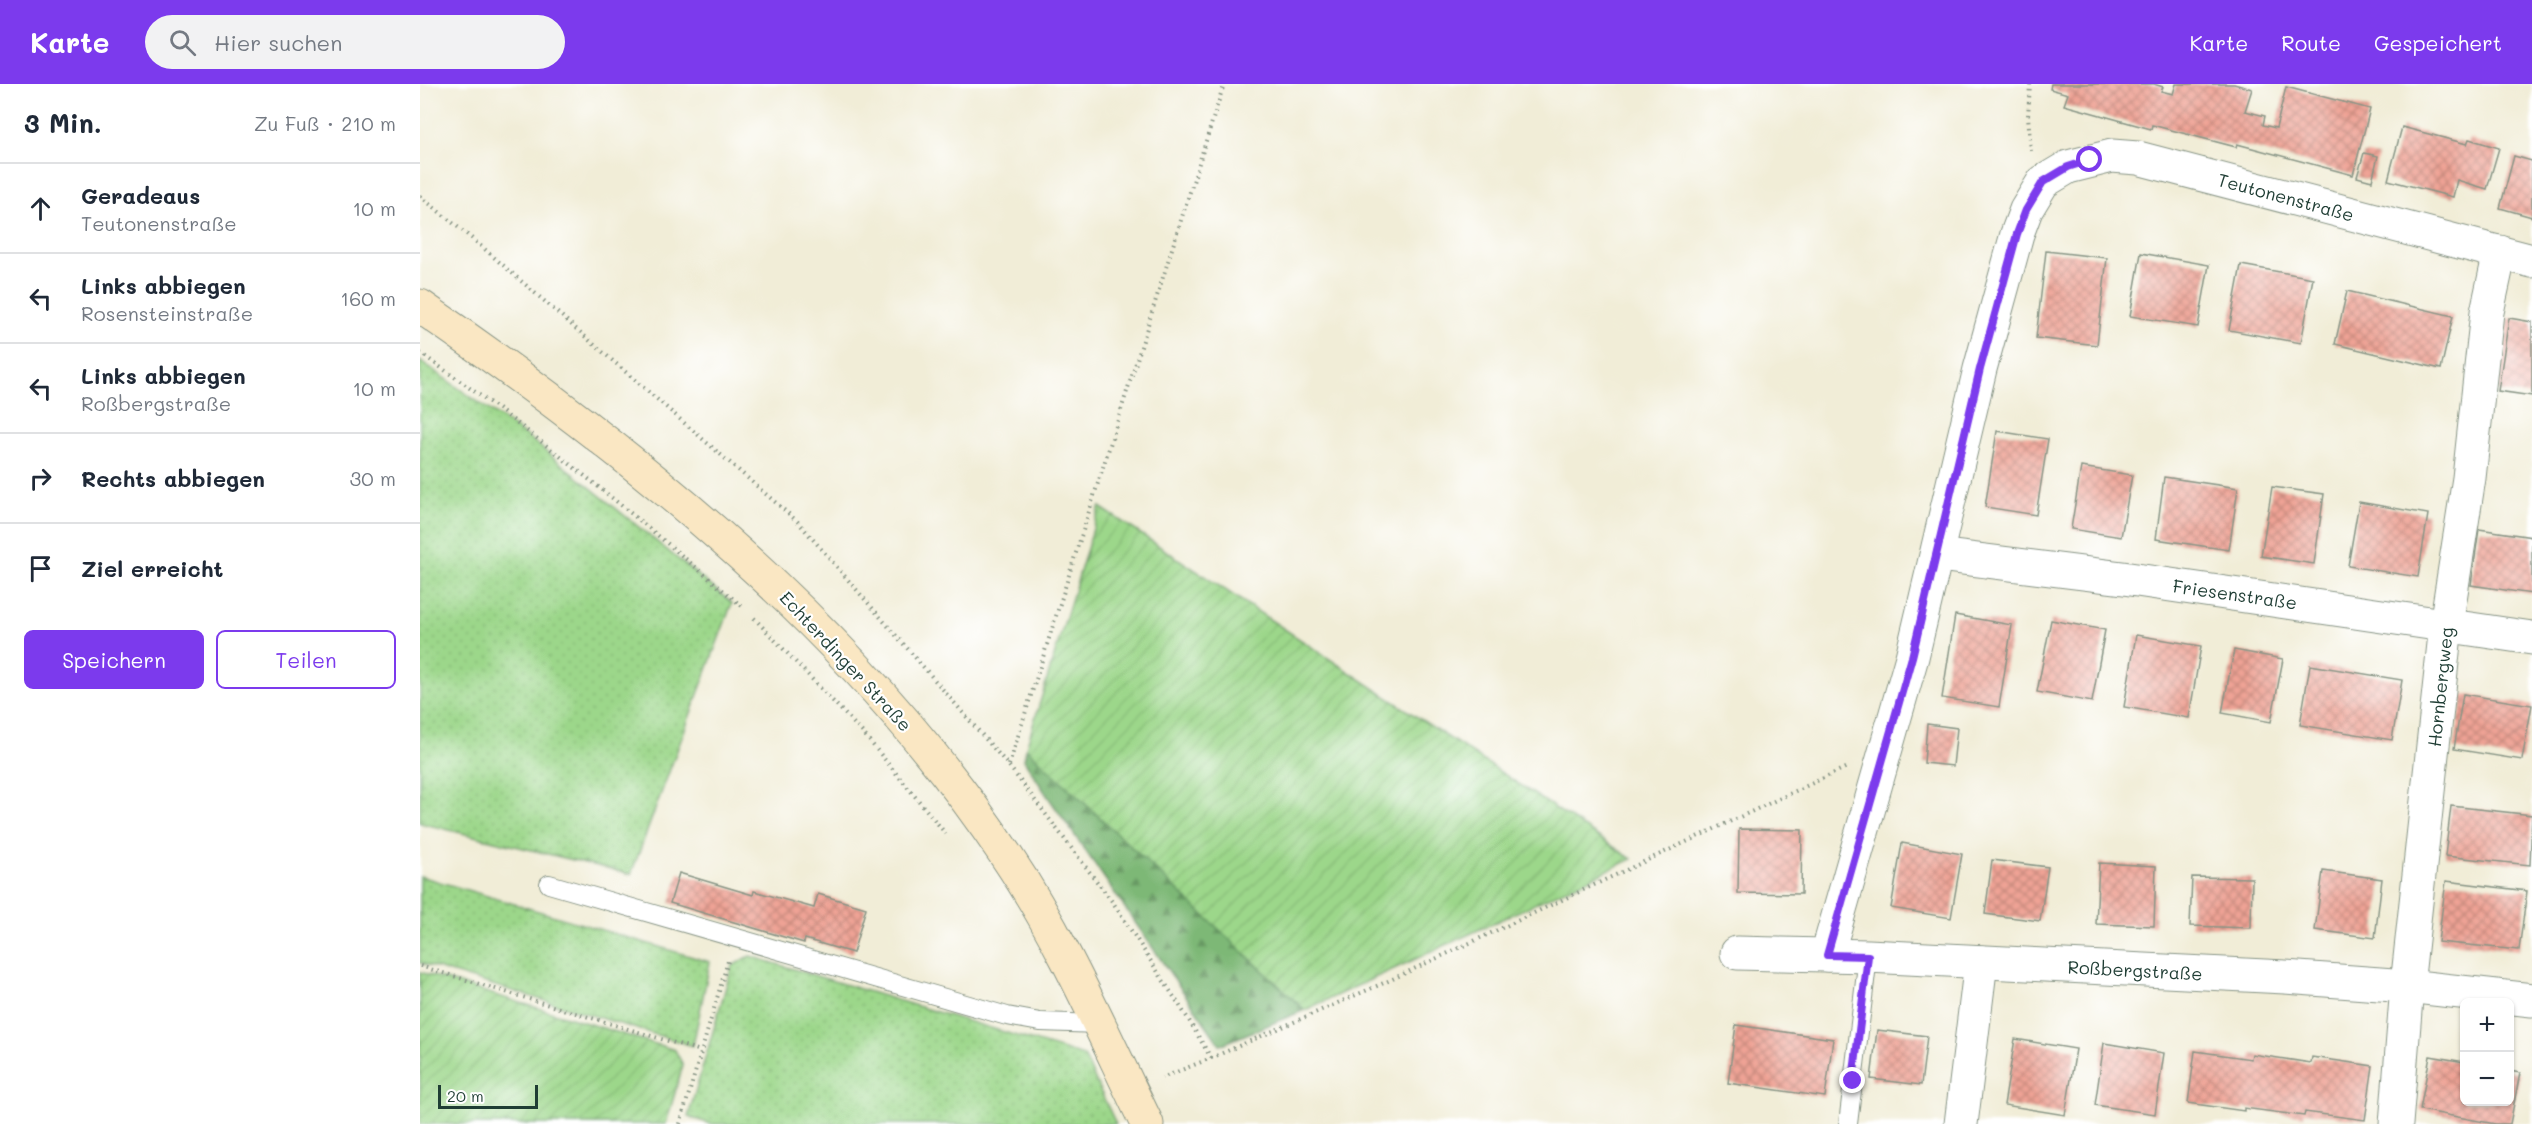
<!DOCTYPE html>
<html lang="de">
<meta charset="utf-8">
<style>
:root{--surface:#fff;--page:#f2f2f3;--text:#1f2937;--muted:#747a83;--line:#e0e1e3;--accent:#7c3aed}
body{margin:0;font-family:Mali,sans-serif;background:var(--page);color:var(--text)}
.controls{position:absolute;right:18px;bottom:18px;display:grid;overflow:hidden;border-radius:9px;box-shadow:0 2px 4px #0004}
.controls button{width:54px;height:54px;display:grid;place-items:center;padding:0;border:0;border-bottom:2px solid var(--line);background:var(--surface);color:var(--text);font:30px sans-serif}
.scale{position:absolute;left:18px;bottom:15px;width:100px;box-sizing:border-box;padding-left:6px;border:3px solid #1f3d34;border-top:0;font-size:16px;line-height:21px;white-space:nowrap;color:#1f3d34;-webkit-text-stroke:4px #fff;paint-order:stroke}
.stop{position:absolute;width:18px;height:18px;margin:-14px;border:4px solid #7c3aed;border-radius:50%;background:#fff}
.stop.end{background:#7c3aed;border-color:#fff;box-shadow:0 2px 6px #0008}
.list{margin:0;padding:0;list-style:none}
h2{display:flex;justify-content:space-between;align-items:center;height:78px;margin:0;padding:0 24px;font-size:26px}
h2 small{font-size:20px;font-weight:400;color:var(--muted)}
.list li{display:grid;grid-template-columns:39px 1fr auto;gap:18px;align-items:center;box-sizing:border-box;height:90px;padding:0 24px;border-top:2px solid var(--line)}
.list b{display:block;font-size:22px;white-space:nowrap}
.list p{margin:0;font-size:20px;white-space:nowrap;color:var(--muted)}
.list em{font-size:20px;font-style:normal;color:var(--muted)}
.actions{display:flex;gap:12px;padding:18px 24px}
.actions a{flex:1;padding:14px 0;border:2px solid var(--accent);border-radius:9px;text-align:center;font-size:21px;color:var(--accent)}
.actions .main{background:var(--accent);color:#fff}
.icon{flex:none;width:33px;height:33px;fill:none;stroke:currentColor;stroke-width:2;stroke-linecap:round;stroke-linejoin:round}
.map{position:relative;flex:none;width:2112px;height:1040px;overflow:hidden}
header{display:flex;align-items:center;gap:36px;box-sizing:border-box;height:84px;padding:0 30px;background:var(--accent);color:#fff}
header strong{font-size:28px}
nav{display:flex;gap:33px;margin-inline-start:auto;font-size:21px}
.search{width:420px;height:54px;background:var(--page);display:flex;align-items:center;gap:15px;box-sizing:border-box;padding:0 21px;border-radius:33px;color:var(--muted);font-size:22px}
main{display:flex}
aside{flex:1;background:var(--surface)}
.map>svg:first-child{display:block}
</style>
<header>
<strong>Karte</strong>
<div class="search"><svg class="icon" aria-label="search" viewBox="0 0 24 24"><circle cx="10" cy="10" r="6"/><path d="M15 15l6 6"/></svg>Hier suchen</div>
<nav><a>Karte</a><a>Route</a><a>Gespeichert</a></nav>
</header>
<main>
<aside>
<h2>3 Min.<small>Zu Fuß · 210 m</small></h2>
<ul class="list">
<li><svg class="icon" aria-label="ahead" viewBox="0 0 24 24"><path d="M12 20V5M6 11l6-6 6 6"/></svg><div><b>Geradeaus</b><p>Teutonenstraße</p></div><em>10 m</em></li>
<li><svg class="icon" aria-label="left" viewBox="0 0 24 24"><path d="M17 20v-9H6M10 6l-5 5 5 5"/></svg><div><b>Links abbiegen</b><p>Rosensteinstraße</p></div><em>160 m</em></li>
<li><svg class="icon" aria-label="left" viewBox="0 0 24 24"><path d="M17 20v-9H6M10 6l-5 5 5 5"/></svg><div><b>Links abbiegen</b><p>Roßbergstraße</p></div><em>10 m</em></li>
<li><svg class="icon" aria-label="right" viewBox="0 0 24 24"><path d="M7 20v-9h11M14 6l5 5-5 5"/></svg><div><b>Rechts abbiegen</b></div><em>30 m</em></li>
<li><svg class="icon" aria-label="arrive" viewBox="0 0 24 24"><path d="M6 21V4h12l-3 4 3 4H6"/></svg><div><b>Ziel erreicht</b></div></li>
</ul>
<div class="actions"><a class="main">Speichern</a><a>Teilen</a></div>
</aside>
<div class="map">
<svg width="2112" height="1040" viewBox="0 0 2112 1040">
<defs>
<pattern id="grass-dots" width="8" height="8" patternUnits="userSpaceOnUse" patternTransform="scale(1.5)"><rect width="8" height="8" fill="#9cd78a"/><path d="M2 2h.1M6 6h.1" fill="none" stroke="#86b978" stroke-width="1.8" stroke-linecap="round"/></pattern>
<pattern id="forest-firs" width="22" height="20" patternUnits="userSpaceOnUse" patternTransform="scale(1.5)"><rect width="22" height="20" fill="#7db876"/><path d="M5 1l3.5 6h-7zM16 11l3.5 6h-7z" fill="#669762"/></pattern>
<pattern id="garden-furrows" width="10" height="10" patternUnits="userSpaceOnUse" patternTransform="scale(1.5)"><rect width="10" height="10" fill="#9cd78a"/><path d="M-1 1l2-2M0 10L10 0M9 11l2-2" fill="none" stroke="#86b978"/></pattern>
<pattern id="building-cross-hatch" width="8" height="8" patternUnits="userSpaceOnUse" patternTransform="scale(1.5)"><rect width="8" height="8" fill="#efa395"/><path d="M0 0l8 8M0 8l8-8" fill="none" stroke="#c1867a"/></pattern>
</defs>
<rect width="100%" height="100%" fill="#fff"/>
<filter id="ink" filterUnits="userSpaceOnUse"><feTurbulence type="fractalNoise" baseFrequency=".0167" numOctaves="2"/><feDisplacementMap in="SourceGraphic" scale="12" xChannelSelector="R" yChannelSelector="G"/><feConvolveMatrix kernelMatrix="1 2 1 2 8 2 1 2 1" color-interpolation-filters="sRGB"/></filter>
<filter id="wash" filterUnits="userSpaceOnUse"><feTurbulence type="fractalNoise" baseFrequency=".008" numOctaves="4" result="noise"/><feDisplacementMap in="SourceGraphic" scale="24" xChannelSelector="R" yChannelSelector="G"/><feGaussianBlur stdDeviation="1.35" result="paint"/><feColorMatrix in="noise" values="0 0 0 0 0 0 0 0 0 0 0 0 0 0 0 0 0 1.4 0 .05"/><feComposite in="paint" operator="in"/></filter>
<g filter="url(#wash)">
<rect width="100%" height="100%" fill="#f1edd7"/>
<g fill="url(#grass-dots)" stroke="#5e8a5f" stroke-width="1.5">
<path d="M0,277L112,356L312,519L211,790L0,739Z"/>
<path d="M0,792L290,878L273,962L0,879Z"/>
<path d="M330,872L664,972L696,1040H291L268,1033L312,882Z"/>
</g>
<path fill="url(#forest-firs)" stroke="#4e7a55" stroke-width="1.5" d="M606,664L885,926L800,961L626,710L604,676Z"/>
<g fill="url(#garden-furrows)" stroke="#5e8a5f" stroke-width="1.5">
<path d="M680,422V423L1212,775L885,926L606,664Z"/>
<path d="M0,888L255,966L263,981L246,1040H0Z"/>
</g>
<g id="blocks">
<g fill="url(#building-cross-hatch)">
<path d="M1631,0H1734L1743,3L1741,7L1753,10L1756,0H1814L1832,5L1825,27L1845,32L1843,41L1856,44L1866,3L1950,25L1933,91L1817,60L1816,63L1732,41L1731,45L1644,21L1648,10L1630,5Z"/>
<path d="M1982,43L2047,60L2049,55L2079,64L2067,105L2037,96L2033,113L1968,96Z"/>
<path d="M1944,69L1958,72L1952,97L1937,93Z"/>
<path d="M2094,72L2112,77V133L2080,124Z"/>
<path d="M1626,167L1687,174L1677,261L1616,254Z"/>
<path d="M1721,169L1789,181L1778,243L1710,232Z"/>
<path d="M1821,181L1893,194L1881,259L1809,246Z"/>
<path d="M1927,207L2033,232L2021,285L1915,260Z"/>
<path d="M2089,234L2112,238V312L2078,307Z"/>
<path d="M1577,347L1628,355L1616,431L1565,423Z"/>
<path d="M1661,383L1712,391L1701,453L1651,445Z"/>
<path d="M1744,393L1818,404L1809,466L1736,455Z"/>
<path d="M1852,403L1904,410L1894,480L1841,472Z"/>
<path d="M1939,418L2008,430L1998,493L1928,482Z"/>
<path d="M2059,445L2112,453V510L2051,501Z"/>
<path d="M1535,531L1592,541L1579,623L1522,614Z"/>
<path d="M1631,536L1685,546L1672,618L1617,608Z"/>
<path d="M1716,551L1781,562L1769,634L1704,623Z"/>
<path d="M1814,566L1863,575L1851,638L1802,629Z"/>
<path d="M1890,581L1982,596L1972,656L1880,641Z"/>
<path d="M2043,610L2112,621L2102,676L2034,665Z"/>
<path d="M1507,640L1537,644L1533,682L1504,679Z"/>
<path d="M2031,722L2112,731L2110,781L2025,772Z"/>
<path d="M1319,745L1382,746L1381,810L1318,809Z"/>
<path d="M1482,759L1542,770L1531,834L1471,824Z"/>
<path d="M1572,776L1628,783L1620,837L1565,830Z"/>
<path d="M1679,779L1736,782L1734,842L1676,840Z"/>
<path d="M1903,787L1962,795L1955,854L1895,846Z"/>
<path d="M259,789L333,811L334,807L394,824L398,810L446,824L433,869L385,855L384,859L250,819Z"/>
<path d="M1772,793L1832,794L1831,844L1770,842Z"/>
<path d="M2026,797L2107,807L2099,866L2018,858Z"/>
<path d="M1316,941L1413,955L1405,1013L1308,999Z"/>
<path d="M1457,946L1507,952L1501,1001L1451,995Z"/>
<path d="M1595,955L1656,965L1645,1031L1584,1021Z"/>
<path d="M1684,959L1744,969L1735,1030L1675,1021Z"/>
<path d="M1775,967L1831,975L1832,970L1891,979L1892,973L1953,982L1945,1036L1885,1028L1884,1032L1824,1024V1027L1768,1019Z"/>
<path d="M2010,972L2044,978V1018H2090V987L2100,989L2090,1040H2075L2000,1026Z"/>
</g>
</g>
</g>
<g filter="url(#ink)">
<use href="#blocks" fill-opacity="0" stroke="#889586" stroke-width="1.5"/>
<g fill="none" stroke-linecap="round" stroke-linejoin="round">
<g stroke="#889586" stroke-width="20">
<g id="service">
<path d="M129,800L587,932L620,938L679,940"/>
<path d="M1428,1040L1448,872"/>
</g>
</g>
<g stroke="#889586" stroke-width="35">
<g id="minor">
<path d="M1518,471L1703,494L2112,554"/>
<path d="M1317,869L1448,872L1865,893L1987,902L2112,916"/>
<path d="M1407,871L1492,573L1560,285L1597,150L1606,126L1623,98L1648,83L1692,72L1718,74L2112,177"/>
<path d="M1541,1040L1561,878"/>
<path d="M1976,1040L1987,902L2026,541L2049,394L2067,228L2080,168"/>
</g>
</g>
<g stroke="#889586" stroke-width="35">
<path id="secondary" d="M0,222C221,374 437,548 587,773C643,856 683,950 727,1040"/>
</g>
<g stroke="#889586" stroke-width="4" stroke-dasharray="1.5 4.5" stroke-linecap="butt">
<path d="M1610,0L1608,32L1611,67"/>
<path d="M0,112L61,162L378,438L589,682L694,820L767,933L791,974L742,994"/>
<path d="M0,269C114,347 219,435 324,524"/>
<path d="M334,534L443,649L526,750"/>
<path d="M589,681L804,0"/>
<path d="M0,882L281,967"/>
<path d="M791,974L966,898L1427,683"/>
<path d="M260,1040L308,877"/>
</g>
<use href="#service" stroke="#fff" stroke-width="18"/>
<use href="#minor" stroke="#fff" stroke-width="33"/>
<use href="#secondary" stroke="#fae7c3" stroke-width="33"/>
</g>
</g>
<g fill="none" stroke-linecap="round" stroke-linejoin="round" filter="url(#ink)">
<path stroke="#7c3aed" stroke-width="8" d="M1433,997L1448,872L1407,871L1492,573L1560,285L1597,150L1606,126L1623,98L1648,83L1670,76"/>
</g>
<g text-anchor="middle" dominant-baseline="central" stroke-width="4.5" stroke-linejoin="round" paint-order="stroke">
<g font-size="18" fill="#1f3d34" stroke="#fff">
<text transform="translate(1866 113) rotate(15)">Teutonenstraße</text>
<text transform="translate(1815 510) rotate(8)">Friesenstraße</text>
<text transform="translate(426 577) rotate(47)">Echterdinger Straße</text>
<text transform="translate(2020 603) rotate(-84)">Hornbergweg</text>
<text transform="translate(1715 886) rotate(3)">Roßbergstraße</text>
</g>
</g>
</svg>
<div class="controls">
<button>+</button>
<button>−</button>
</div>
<div class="scale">20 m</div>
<div class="stop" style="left:1670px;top:76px"></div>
<div class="stop end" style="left:1433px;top:997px"></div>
</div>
</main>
